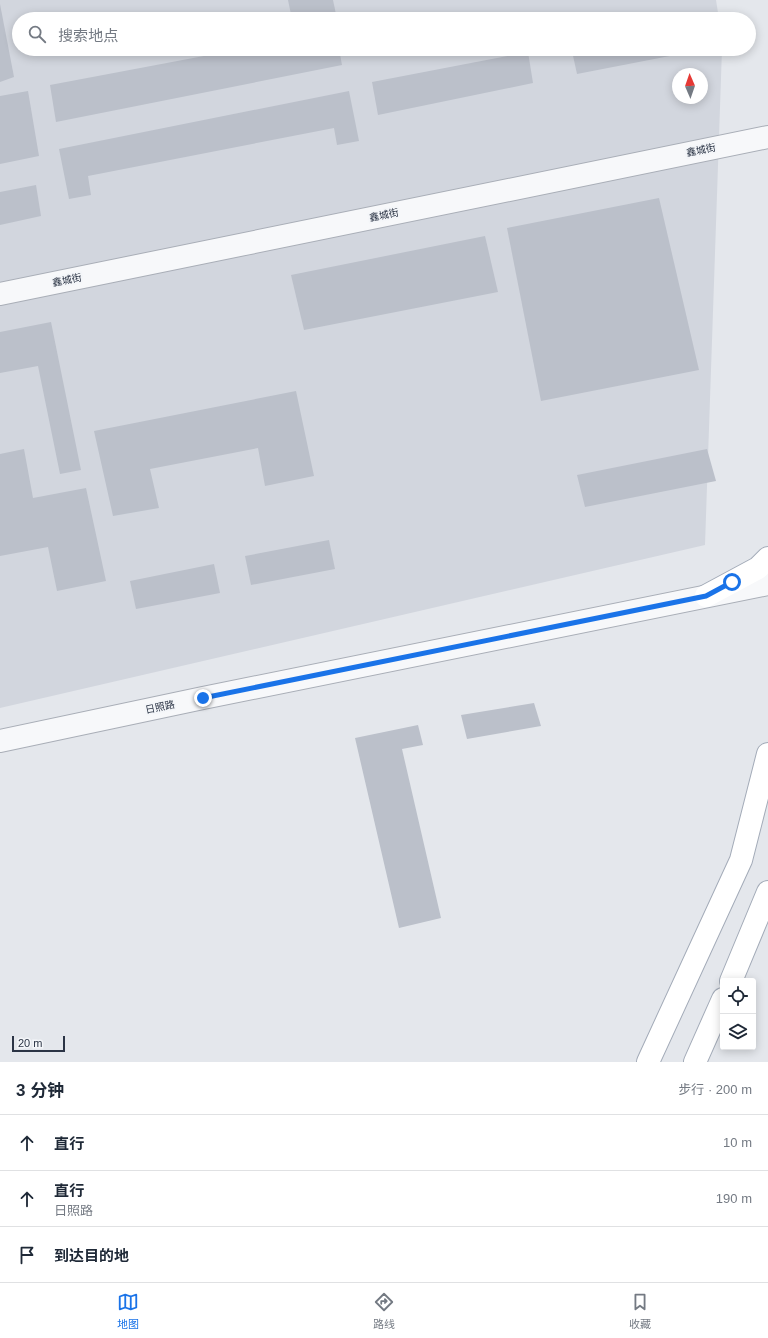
<!DOCTYPE html>
<html lang="zh">
<meta charset="utf-8">
<style>
:root{--surface:#fff;--page:#f6f6f7;--text:#1f2937;--muted:#747a83;--line:#e0e1e3;--accent:#1a73e8}
body{margin:0;font-family:Helvetica,"Noto Sans SC",sans-serif;background:var(--page);color:var(--text)}
.controls{position:absolute;right:12px;bottom:12px;display:grid;overflow:hidden;border-radius:4px;box-shadow:0 2px 10px #0003}
.controls button{width:36px;height:36px;display:grid;place-items:center;padding:0;border:0;border-bottom:1px solid var(--line);background:var(--surface);color:var(--text);font:20px sans-serif}
.compass{position:absolute;left:672px;top:68px;width:36px;height:36px;border-radius:50%;background:var(--surface);box-shadow:0 2px 10px #0003;rotate:358deg}
.scale{position:absolute;left:12px;bottom:10px;width:53px;box-sizing:border-box;padding-left:4px;border:2px solid #2b3445;border-top:0;font-size:11px;line-height:14px;white-space:nowrap;color:#2b3445;-webkit-text-stroke:3px #f4f6f9;paint-order:stroke}
.stop{position:absolute;width:12px;height:12px;margin:-9px;border:3px solid #1a73e8;border-radius:50%;background:#fff}
.stop.end{background:#1a73e8;border-color:#fff;box-shadow:0 1px 4px #0008}
.list{margin:0;padding:0;list-style:none}
h2{display:flex;justify-content:space-between;align-items:center;height:52px;margin:0;padding:0 16px;font-size:17px}
h2 small{font-size:13px;font-weight:400;color:var(--muted)}
.list li{display:grid;grid-template-columns:26px 1fr auto;gap:12px;align-items:center;box-sizing:border-box;height:56px;padding:0 16px;border-top:1px solid var(--line)}
.list b{display:block;font-size:15px;white-space:nowrap}
.list p{margin:0;font-size:13px;white-space:nowrap;color:var(--muted)}
.list em{font-size:13px;font-style:normal;color:var(--muted)}
.icon{flex:none;width:22px;height:22px;fill:none;stroke:currentColor;stroke-width:2;stroke-linecap:round;stroke-linejoin:round}
.map{position:relative;flex:none;width:768px;height:1062px;overflow:hidden}
.search{position:absolute;background:var(--surface);box-shadow:0 2px 10px #0003;left:12px;right:12px;top:12px;height:44px;display:flex;align-items:center;gap:10px;box-sizing:border-box;padding:0 14px;border-radius:22px;color:var(--muted);font-size:15px}
.sheet{height:220px;background:var(--surface)}
nav{display:flex;justify-content:space-around;align-items:center;box-sizing:border-box;height:56px;border-top:1px solid var(--line);background:var(--surface);font-size:11px;color:var(--muted)}
nav a{display:grid;justify-items:center;gap:2px}
nav .on{color:var(--accent)}
.map>svg:first-child{display:block}
</style>
<div class="map">
<svg width="768" height="1062" viewBox="0 0 768 1062">
<rect width="100%" height="100%" fill="#e4e7ec"/>
<path fill="#d2d6de" fill-rule="evenodd" d="M0,0H716L719,19H19V49H722L705,545L0,708ZM678,74H702V98H678Z"/>
<g fill="#bbc0ca">
<path d="M288,0H333L337,19H292Z"/>
<path d="M0,4L14,77L0,82Z"/>
<path d="M241,49H339L342,65L56,122L50,85Z"/>
<path d="M584,49H679L680,54L577,74L572,51Z"/>
<path d="M528,52L533,83L378,115L372,82Z"/>
<path d="M28,91L39,156L0,164V96Z"/>
<path d="M349,91L359,141L337,145L334,128L88,176L91,195L69,199L59,149Z"/>
<path d="M36,185L41,216L0,225V192Z"/>
<path d="M659,198L699,370L541,401L507,228Z"/>
<path d="M485,236L498,292L304,330L291,275Z"/>
<path d="M51,322L81,470L60,474L38,366L0,373V332Z"/>
<path d="M296,391L314,476L265,486L258,448L150,469L159,508L113,516L94,431Z"/>
<path d="M24,449L33,498L86,488L106,581L57,591L48,547L0,556V454Z"/>
<path d="M707,449L716,481L585,507L577,475Z"/>
<path d="M329,540L335,569L251,585L245,556Z"/>
<path d="M214,564L220,593L136,609L130,581Z"/>
<path d="M534,703L541,726L467,739L461,715Z"/>
<path d="M418,725L423,745L402,749L441,918L399,928L355,738Z"/>
</g>
<g fill="none" stroke-linecap="round" stroke-linejoin="round">
<g stroke="#a9aeb7" stroke-width="24">
<g id="minor">
<path d="M0,294L768,137"/>
<path d="M0,741L203,698L768,584"/>
</g>
</g>
<g stroke="#a3abb8" stroke-width="24">
<g id="major">
<path d="M706,596L758,568L768,558"/>
<path d="M731,981L768,892"/>
<path d="M648,1062L741,860L768,754"/>
<path d="M695,1062L723,999"/>
</g>
</g>
<use href="#minor" stroke="#f7f8fa" stroke-width="22"/>
<use href="#major" stroke="#fff" stroke-width="22"/>
</g>
<g fill="none" stroke-linecap="round" stroke-linejoin="round">
<path stroke="#1a73e8" stroke-width="5" d="M203,698L706,596L732,582"/>
</g>
<g text-anchor="middle" dominant-baseline="central" stroke-width="4" stroke-linejoin="round" paint-order="stroke">
<g font-size="10" fill="#2b3445" stroke="#f4f6f9">
<text transform="translate(701 150) rotate(-12)">鑫城街</text>
<text transform="translate(384 215) rotate(-12)">鑫城街</text>
<text transform="translate(67 280) rotate(-12)">鑫城街</text>
<text transform="translate(160 707) rotate(-12)">日照路</text>
</g>
</g>
</svg>
<div class="controls">
<button><svg class="icon" aria-label="locate" viewBox="0 0 24 24"><circle cx="12" cy="12" r="6"/><path d="M12 2v4M12 18v4M2 12h4M18 12h4"/></svg></button>
<button><svg class="icon" aria-label="layers" viewBox="0 0 24 24"><path d="M12 4l9 5-9 5-9-5zM3 14l9 5 9-5"/></svg></button>
</div>
<svg class="compass" viewBox="-18 -18 36 36"><path d="M0-13l5 13h-10z" fill="#e53935"/><path d="M0 13l5-13h-10z" fill="#747a83"/></svg>
<div class="scale">20 m</div>
<div class="stop" style="left:732px;top:582px"></div>
<div class="stop end" style="left:203px;top:698px"></div>
<div class="search"><svg class="icon" aria-label="search" viewBox="0 0 24 24"><circle cx="10" cy="10" r="6"/><path d="M15 15l6 6"/></svg>搜索地点</div>
</div>
<section class="sheet">
<h2>3 分钟<small>步行 · 200 m</small></h2>
<ul class="list">
<li><svg class="icon" aria-label="ahead" viewBox="0 0 24 24"><path d="M12 20V5M6 11l6-6 6 6"/></svg><div><b>直行</b></div><em>10 m</em></li>
<li><svg class="icon" aria-label="ahead" viewBox="0 0 24 24"><path d="M12 20V5M6 11l6-6 6 6"/></svg><div><b>直行</b><p>日照路</p></div><em>190 m</em></li>
<li><svg class="icon" aria-label="arrive" viewBox="0 0 24 24"><path d="M6 21V4h12l-3 4 3 4H6"/></svg><div><b>到达目的地</b></div></li>
</ul>
</section>
<nav>
<a class="on"><svg class="icon" aria-label="map" viewBox="0 0 24 24"><path d="M3 6l6-2 6 2 6-2v14l-6 2-6-2-6 2zM9 4v14M15 6v14"/></svg>地图</a>
<a><svg class="icon" aria-label="directions" viewBox="0 0 24 24"><path d="M12 3l9 9-9 9-9-9zM9 14v-3h6M13 9l2 2-2 2"/></svg>路线</a>
<a><svg class="icon" aria-label="saved" viewBox="0 0 24 24"><path d="M7 4h10v16l-5-4-5 4z"/></svg>收藏</a>
</nav>
